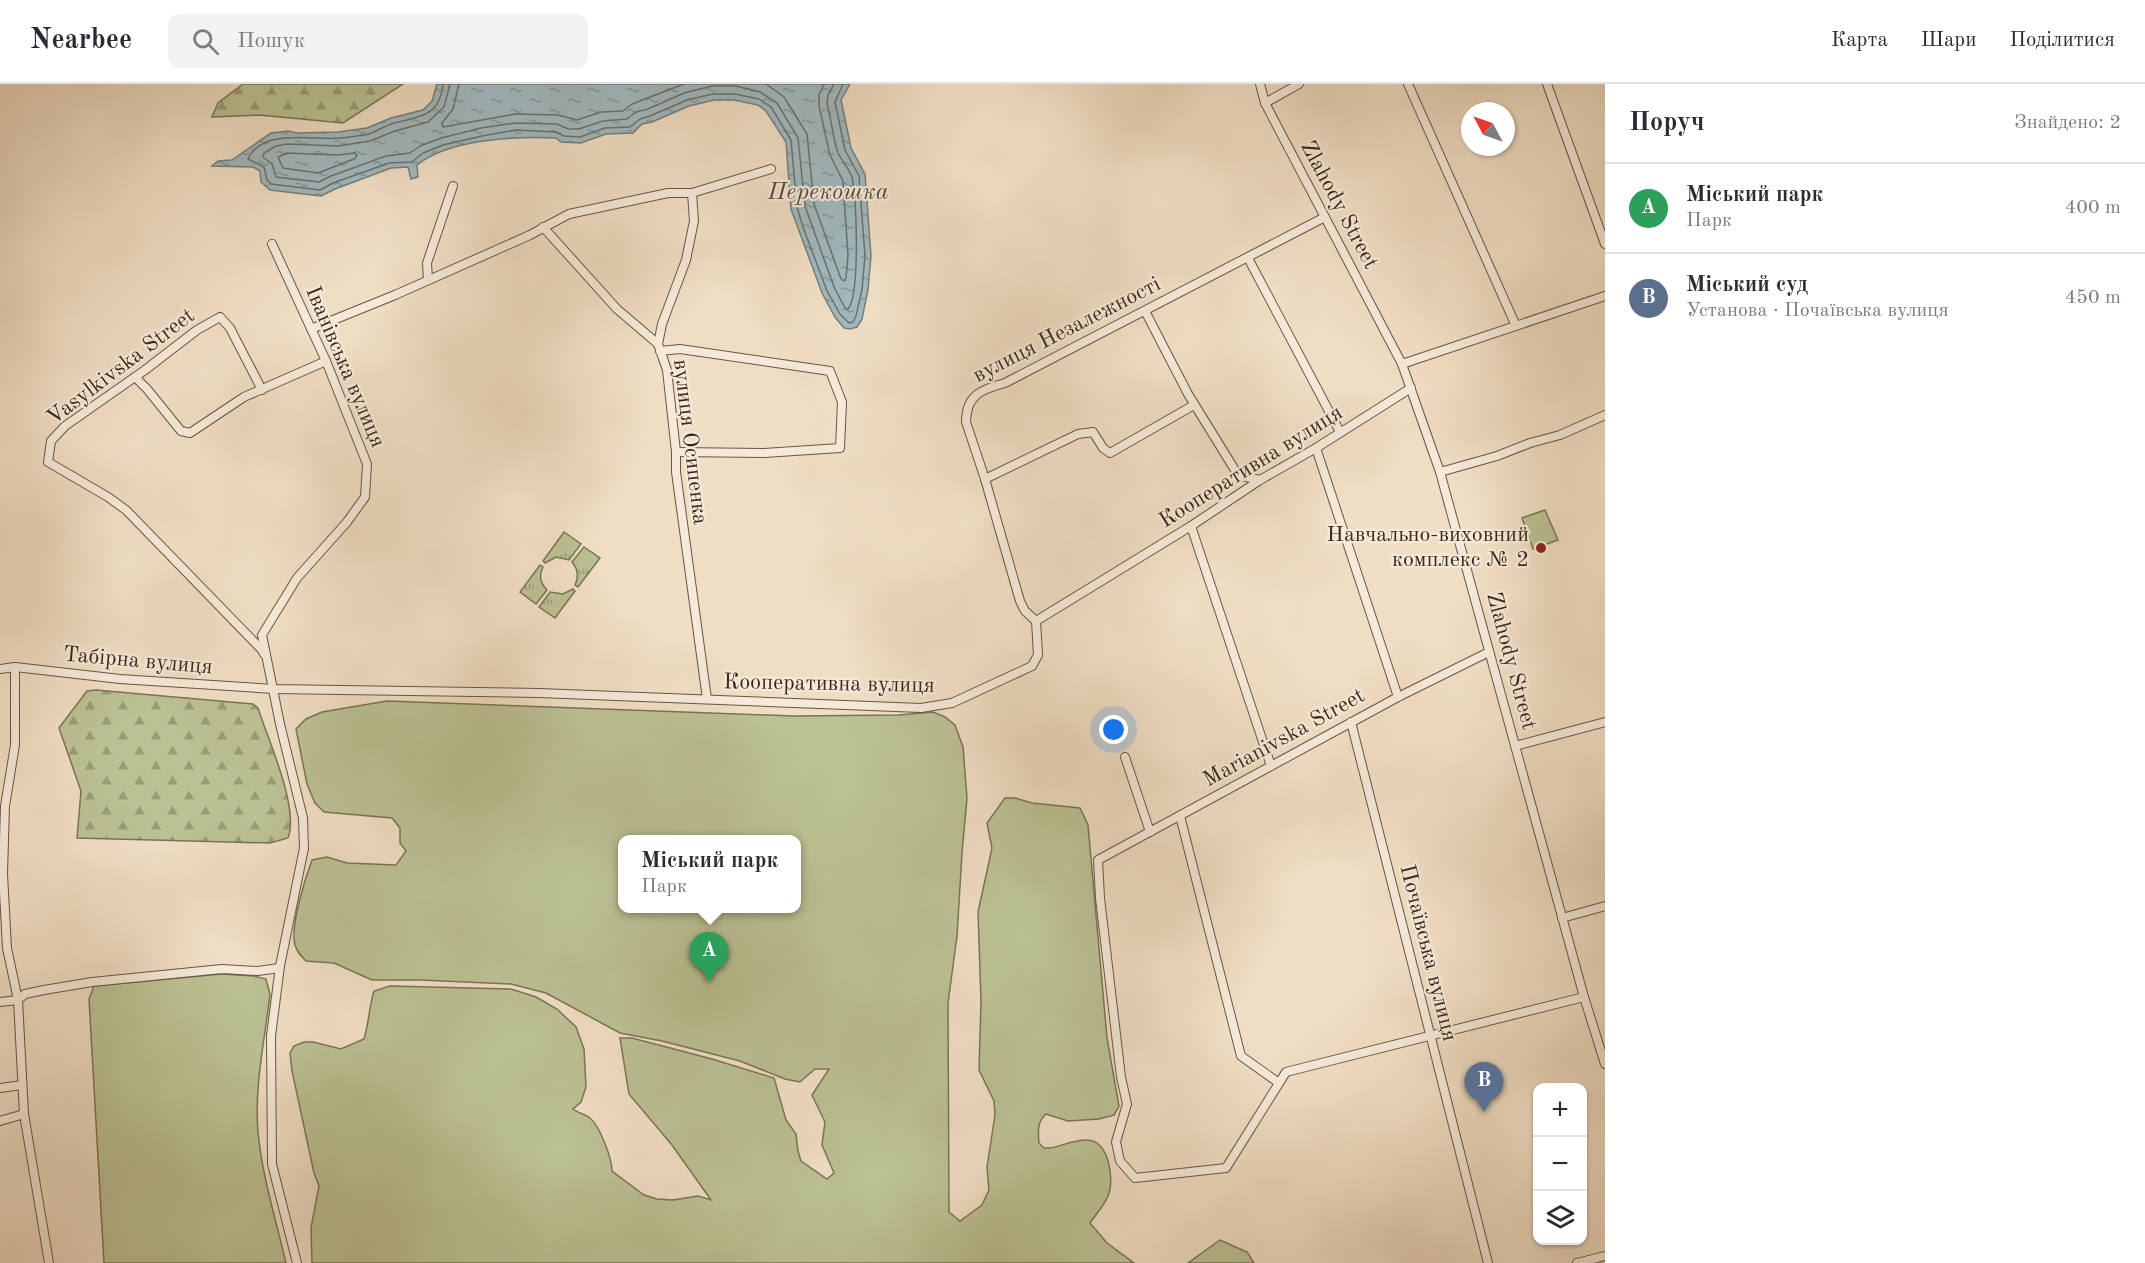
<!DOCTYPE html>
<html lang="uk">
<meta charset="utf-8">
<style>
:root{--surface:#fff;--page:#f2f2f3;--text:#2b2b33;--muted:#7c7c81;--line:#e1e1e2;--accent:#2563eb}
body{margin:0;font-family:"Old Standard TT",serif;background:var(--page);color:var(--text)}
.controls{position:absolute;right:18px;bottom:18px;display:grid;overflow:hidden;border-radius:12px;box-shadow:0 2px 4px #0004}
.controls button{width:54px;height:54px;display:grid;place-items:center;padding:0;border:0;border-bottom:2px solid var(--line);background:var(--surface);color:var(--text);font:30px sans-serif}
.compass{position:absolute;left:1461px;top:18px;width:54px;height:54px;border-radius:50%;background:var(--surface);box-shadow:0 2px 4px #0004;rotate:311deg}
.you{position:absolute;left:1114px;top:646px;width:21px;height:21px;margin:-15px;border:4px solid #fff;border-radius:50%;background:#1a73e8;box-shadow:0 0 0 9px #1a73e833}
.badge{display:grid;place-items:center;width:39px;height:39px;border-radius:50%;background:var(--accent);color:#fff;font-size:20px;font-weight:700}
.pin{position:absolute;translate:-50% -50px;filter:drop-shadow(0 2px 3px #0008)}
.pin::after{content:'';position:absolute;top:32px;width:21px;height:18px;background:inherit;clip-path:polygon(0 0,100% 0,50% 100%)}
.popup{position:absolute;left:618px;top:751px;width:183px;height:78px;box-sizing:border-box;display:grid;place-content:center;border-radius:12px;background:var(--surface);filter:drop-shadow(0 2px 4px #0005);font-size:20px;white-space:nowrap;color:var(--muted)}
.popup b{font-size:22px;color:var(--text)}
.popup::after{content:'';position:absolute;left:50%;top:100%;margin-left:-12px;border:12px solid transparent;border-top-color:var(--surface)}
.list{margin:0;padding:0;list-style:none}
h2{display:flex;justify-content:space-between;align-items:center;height:78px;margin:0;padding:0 24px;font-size:26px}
h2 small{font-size:20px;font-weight:400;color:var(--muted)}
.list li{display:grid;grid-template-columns:39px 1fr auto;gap:18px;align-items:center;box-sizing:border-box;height:90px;padding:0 24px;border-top:2px solid var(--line)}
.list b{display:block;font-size:22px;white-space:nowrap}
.list p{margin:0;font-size:20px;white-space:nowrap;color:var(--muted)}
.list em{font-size:20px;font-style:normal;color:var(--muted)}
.icon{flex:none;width:33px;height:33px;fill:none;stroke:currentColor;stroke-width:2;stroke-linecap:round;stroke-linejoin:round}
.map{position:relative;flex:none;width:1605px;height:1179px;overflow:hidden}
header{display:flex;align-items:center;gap:36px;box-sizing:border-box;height:84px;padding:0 30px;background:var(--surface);border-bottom:2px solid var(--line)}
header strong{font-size:28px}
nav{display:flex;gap:33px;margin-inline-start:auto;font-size:21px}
.search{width:420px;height:54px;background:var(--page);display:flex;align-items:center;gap:15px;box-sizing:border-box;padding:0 21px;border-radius:12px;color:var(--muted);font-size:22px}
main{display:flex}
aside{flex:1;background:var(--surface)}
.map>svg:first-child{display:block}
</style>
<header>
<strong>Nearbee</strong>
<div class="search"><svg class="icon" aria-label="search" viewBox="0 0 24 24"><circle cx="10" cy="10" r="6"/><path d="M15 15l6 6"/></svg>Пошук</div>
<nav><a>Карта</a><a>Шари</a><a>Поділитися</a></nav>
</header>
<main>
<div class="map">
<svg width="1605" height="1179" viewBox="0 0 1605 1179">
<defs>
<pattern id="grass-tufts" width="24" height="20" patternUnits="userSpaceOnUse" patternTransform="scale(1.5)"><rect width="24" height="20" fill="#bbc193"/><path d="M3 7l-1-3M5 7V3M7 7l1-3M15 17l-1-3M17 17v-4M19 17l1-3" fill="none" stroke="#999d77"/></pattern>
<pattern id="forest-firs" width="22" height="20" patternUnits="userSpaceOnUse" patternTransform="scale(1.5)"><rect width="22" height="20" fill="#bbc193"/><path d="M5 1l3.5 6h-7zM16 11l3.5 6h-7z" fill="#999d77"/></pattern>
<pattern id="water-ripples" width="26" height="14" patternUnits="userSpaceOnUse" patternTransform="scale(1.5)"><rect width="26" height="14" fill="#a0b9bf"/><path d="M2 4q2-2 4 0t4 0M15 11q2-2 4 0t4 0" fill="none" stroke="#83969a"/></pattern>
</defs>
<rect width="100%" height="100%" fill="#f0dec4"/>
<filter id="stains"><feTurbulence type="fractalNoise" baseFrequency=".00333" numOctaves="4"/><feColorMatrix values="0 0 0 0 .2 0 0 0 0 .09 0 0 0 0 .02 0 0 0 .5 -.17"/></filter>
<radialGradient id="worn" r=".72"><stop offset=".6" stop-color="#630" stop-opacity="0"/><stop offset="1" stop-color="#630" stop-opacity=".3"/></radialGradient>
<g fill="url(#grass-tufts)" stroke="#7a7456" stroke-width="1.5">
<path d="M564,448L581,460L569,476L556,473L545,479L543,477Z"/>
<path d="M584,463L600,474L578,503L575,501C579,493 578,485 572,478Z"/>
<path d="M540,481L543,483C539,491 540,499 547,506L536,520L520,508Z"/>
<path d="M573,505L575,507L555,534L539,523L550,508L563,510Z"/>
</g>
<g fill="url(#forest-firs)" stroke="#7a7456" stroke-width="1.5">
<path d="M243,0H403L343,39L259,31L212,33L218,19Z"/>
<path d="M96,606L253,620L258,624L261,633C271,662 299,726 288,754L270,759L77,754L81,707L59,644L87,607Z"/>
</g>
<g fill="#bbc193" stroke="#7a7456" stroke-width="1.5" fill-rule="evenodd">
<path d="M1545,426L1558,456L1533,465L1522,434Z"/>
<path d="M387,617L794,632L899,631L933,628L945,633L955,641L963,663L967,714L962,769L957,852L948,919L949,1128L960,1137L982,1121L989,1106L987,1083L995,1031L994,1017L979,986L981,918L978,828L992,764L987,739L1005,714H1015L1032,719L1080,724L1088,741L1107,954L1119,1022L1114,1031L1099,1035L1068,1037L1046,1030C1037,1038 1038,1047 1039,1059L1044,1064H1050C1061,1062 1074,1056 1086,1056C1109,1055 1115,1096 1108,1112C1104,1122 1096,1130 1090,1139L1107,1159L1134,1179H312L311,1144L319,1102L314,1089L292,987L290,969L294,962L304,958H313L341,965L364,955C369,939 369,923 374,907L390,902L511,905L536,913L557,925L576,943L584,965L586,1003L581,1018L573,1025C578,1029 585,1030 590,1034C600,1042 612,1075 612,1087L644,1111L657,1115L673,1116L698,1112L711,1116L672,1061L629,1010L620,954H632L712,975L774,994L786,1036L796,1050L798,1067L801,1077L827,1095L834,1089L822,1061L825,1038L812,1011L829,985H815L800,998L785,995L740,977L662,957L620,949L546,909L511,900L420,896H372L334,879L306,877C301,872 297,868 295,861C290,842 305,795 312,776L327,773L347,779L396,781L406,767L400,759V744L392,734L324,728L315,719L307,700L296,645L306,635L322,628ZM622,756H796V824H622Z"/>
<path d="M221,890L254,892L266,895L270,910C265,955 254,1003 258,1048C262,1092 276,1136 286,1179H104L89,915L94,902Z"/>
<path d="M1220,1156L1247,1168L1254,1179H1188Z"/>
</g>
<path fill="url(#water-ripples)" stroke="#777f7c" stroke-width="1.5" d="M437,0H850L841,16L851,64L865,90L871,172L868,206L862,235L857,243L850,245L844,244L835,233L822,209L791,125L786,58L766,27L758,21L734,16H714L689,22L652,38L642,40L633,49L606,50L581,59L561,58L556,54C516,52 449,55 417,81L418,93L411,95L408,83L391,84L335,105L321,112L270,106L261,98L260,87L253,83L212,82L218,77L232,76L271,49L288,47L297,49L338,48L367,44L391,34L423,26L432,17Z"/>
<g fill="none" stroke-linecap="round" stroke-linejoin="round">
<g stroke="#6c706c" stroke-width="1.5">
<path d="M443,0C440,32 420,33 394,39C385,42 377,47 369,50C360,52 350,53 341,54C314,57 262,43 248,75L264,83L267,96L271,100L320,106L333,99L389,79L412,78L423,69L443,61L482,52L516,46L556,48L564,52L580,53L605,44L630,43L640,35L650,32L687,16L713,10H735L759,15L771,23L791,56L797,123L803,143L827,207L840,230L849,239L853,238L856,232L862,205L865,172L859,92L845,66L835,18L843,0"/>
<path d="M450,0L444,23L428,38L395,47L370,57L338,62L287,60L276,62L264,69L263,73L272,80L276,93L319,98L331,92L386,72L410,69L420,62L441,54L481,44L516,39L557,40L568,45H579L603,37L627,35L636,28L648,25L684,9L712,2H736L760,8L777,19L798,54L805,122L834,203L845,224L848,225C860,212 857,112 852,93C849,85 842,77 838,69C833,54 831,35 827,19L828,11L834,0"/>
<path d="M459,0L453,25L442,39L443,43L515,30L558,31L577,36L601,28L623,27L632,20L684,0"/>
<path d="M766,0L784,13L807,50L814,120L841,195L844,197L846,194L848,171L843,97L830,71L819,22V11L824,0"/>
<path d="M287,69L338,71L355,69L357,72L354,75L318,89L283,84L278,73Z"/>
</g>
<g stroke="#675543" stroke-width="10">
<g id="minor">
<path d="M1260,0L1265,19L1402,280L1440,388L1584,913L1605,980"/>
<path d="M1408,0L1516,242"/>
<path d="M1547,0L1605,160"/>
<path d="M1265,19L1299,0"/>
<path d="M692,109L694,137L686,176L662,240L658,260L667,286L676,368V388L707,615"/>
<path d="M543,143L617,225L658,260"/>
<path d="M272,160L326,277L367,380L365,413L347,438L297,494L262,551L280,640L303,734L304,764L280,882L271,952L272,1080L297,1179"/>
<path d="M1248,174L1340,348"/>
<path d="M428,196L427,179L453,102"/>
<path d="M1145,227L1188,310L1238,391L1260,396"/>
<path d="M311,245L395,211L530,151L569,130L668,109H692L771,85"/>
<path d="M660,267L680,265L830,287L842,318L840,364L764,369L676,368"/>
<path d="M1402,280L1605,212"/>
<path d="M135,293L147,305L181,347L190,349L244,313L326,277"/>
<path d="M262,306L230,244L220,233L197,246L145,286L65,342L51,357L48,378L108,413L126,426L262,566L264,570"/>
<path d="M1316,364L1398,613"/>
<path d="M1440,388L1497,372L1530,359L1560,351L1605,331"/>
<path d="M985,395L1078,350L1093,348L1103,364L1110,369L1194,321"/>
<path d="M1191,442L1271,682"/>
<path d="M1036,537L1025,527L1020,517L985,395L966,338C966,311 982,305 1005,299L1325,133"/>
<path d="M1036,537L1191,442L1260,396L1316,364L1411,304"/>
<path d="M1489,568L1398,613L1098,776L1100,814L1121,993L1127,1020L1116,1058L1120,1077L1135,1094L1226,1084L1286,988L1584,913"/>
<path d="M15,583V661L5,722L3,790L7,864L18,916L24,1030L49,1179"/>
<path d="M0,585L15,583L120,595L274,605L539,609L921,624L952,619L1032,582L1038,571L1036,537"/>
<path d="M1351,638L1488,1179"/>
<path d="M1515,662L1605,638"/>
<path d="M1125,673L1150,748"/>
<path d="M1180,732L1241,972L1279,999"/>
<path d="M1562,834L1605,822"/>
<path d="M0,918L18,916L25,910L44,906L92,898L222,885L258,887L279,884"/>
<path d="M0,1004L22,1001"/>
<path d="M0,1037L24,1030"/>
<path d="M1577,1179L1605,1172"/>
</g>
</g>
<use href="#minor" stroke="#f5ead9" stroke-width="8"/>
</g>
<circle fill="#8f2418" stroke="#f5ead9" stroke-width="2" cx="1541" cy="464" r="6"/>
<g text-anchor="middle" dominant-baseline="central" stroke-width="4.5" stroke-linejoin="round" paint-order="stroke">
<g font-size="22" fill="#392718" stroke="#f5ead9">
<text transform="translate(1339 121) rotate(62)">Zlahody Street</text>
<text transform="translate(1067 246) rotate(-27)">вулиця Незалежності</text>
<text transform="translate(121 283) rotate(-37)">Vasylkivska Street</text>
<text transform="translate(345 283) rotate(67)">Іванівська вулиця</text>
<text transform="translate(690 358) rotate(83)">вулиця Осипенка</text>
<text transform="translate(1251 383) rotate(-32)">Кооперативна вулиця</text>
<text transform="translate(138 577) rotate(5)">Табірна вулиця</text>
<text transform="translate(1511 577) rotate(75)">Zlahody Street</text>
<text transform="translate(829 600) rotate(1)">Кооперативна вулиця</text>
<text transform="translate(1284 654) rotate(-29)">Marianivska Street</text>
<text transform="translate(1428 869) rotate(76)">Почаївська вулиця</text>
</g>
<g font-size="22" fill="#392718" stroke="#f5ead9" text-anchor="end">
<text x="1529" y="451">Навчально-виховний<tspan x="1529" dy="25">комплекс № 2</tspan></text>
</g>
<g font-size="24" font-style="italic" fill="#534c42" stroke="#f5ead9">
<text x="828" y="109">Перекошка</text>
</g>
</g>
<rect width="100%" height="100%" filter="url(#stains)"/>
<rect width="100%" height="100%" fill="url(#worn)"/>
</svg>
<div class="controls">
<button>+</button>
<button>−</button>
<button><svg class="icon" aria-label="layers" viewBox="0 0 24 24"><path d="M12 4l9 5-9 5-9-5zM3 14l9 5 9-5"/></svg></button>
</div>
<svg class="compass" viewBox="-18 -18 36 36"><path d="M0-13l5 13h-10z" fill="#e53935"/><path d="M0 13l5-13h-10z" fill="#7c7c81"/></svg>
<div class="you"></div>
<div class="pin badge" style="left:709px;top:898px;background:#2e9e5b">A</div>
<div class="popup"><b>Міський парк</b>Парк</div>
<div class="pin badge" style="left:1484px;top:1028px;background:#5c6f8a">B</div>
</div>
<aside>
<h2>Поруч<small>Знайдено: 2</small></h2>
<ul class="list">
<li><span class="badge" style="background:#2e9e5b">A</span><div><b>Міський парк</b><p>Парк</p></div><em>400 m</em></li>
<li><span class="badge" style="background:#5c6f8a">B</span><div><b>Міський суд</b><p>Установа · Почаївська вулиця</p></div><em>450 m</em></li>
</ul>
</aside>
</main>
